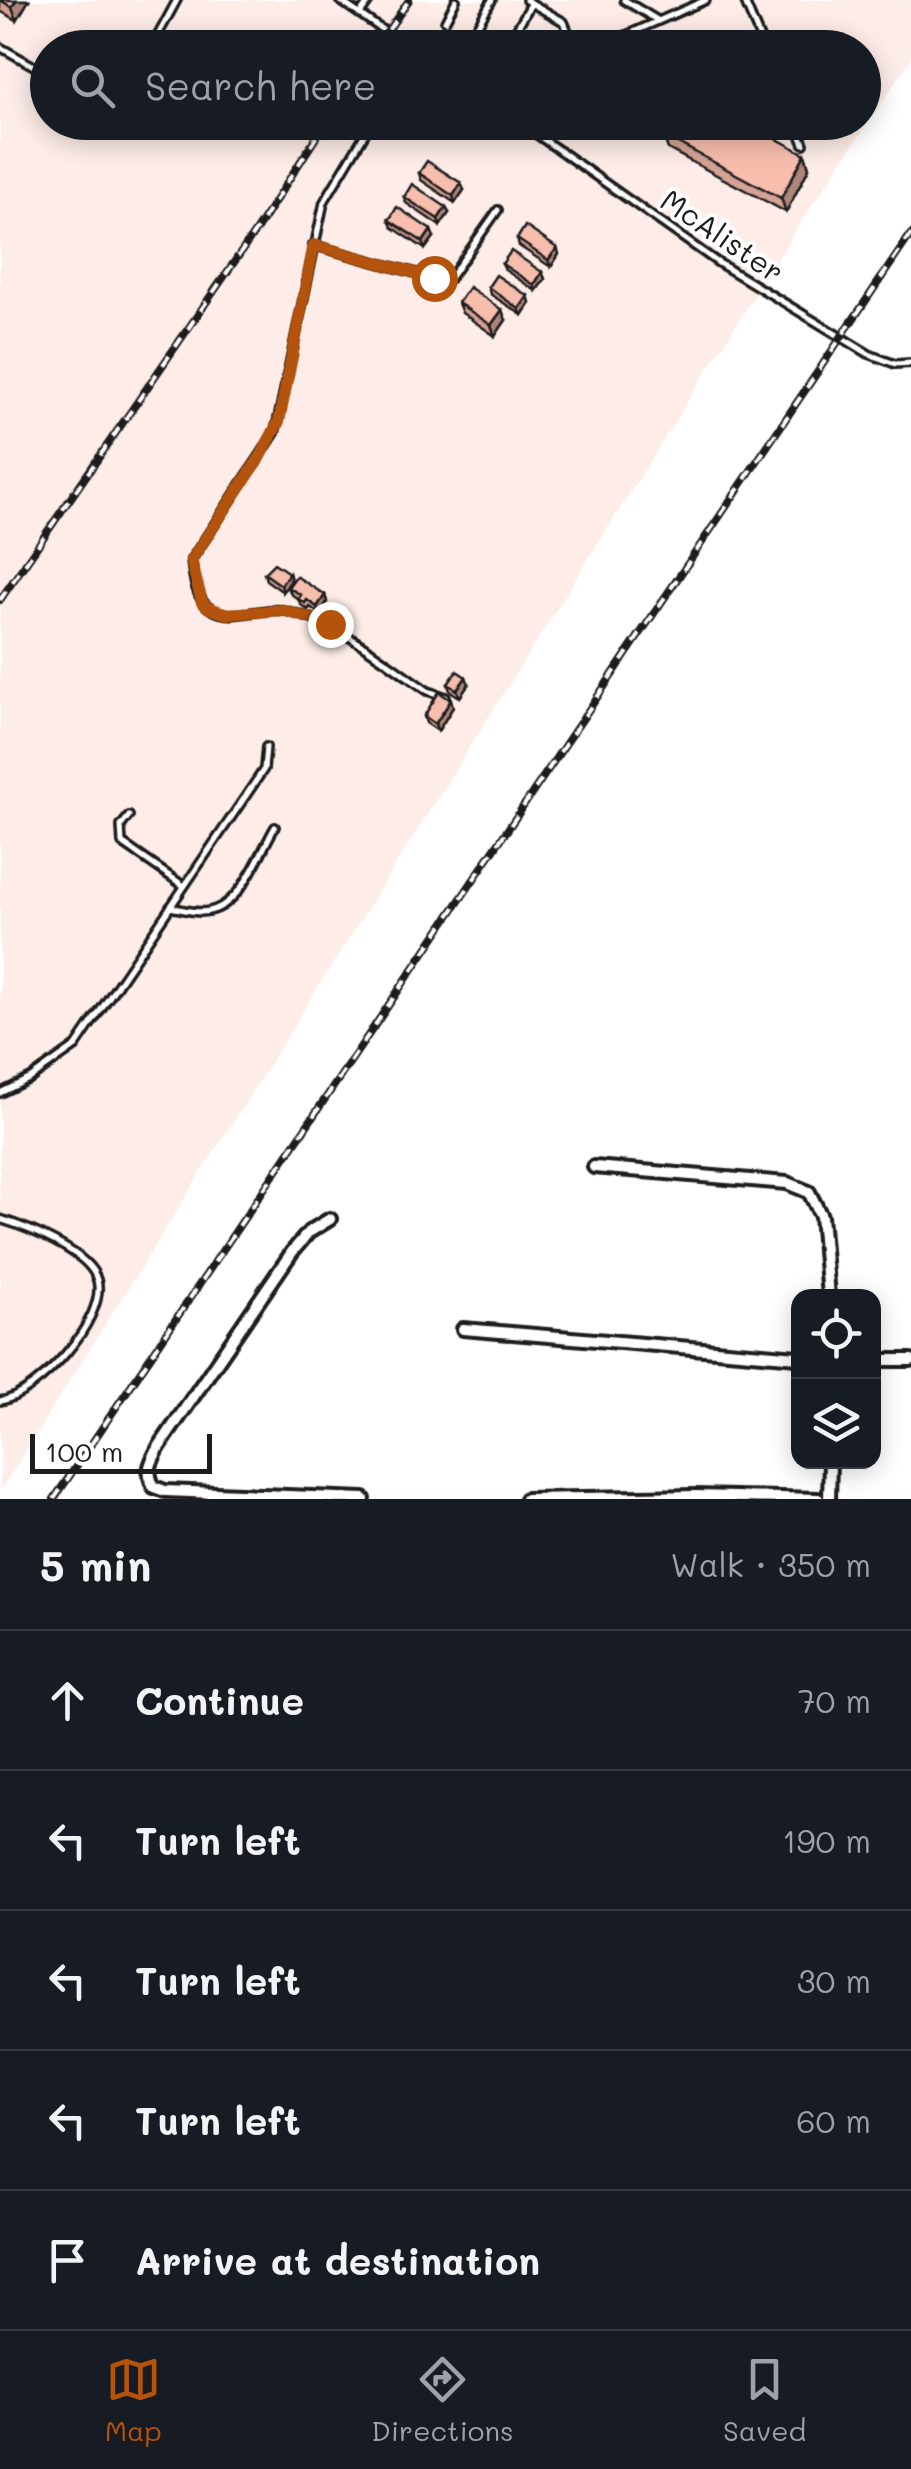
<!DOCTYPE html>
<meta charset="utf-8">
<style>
:root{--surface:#171b24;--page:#20242c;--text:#f1f3f6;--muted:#9ea1a6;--line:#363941;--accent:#b45309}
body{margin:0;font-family:Mali,sans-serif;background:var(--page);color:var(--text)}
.controls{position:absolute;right:30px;bottom:30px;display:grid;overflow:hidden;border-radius:20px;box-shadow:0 5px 25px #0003}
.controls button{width:90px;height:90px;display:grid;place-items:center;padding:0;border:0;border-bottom:2px solid var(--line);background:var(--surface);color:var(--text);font:50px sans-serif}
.scale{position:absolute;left:30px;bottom:25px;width:182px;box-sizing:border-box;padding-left:10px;border:5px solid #1c1c1c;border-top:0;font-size:28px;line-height:35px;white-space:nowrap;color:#1c1c1c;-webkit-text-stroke:8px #fff;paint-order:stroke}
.stop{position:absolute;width:30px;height:30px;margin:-22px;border:8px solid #b45309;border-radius:50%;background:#fff}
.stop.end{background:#b45309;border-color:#fff;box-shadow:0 2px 10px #0008}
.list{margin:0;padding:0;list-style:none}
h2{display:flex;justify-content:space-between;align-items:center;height:130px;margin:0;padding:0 40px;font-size:42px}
h2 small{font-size:32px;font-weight:400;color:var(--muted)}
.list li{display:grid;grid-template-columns:65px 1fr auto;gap:30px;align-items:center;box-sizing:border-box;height:140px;padding:0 40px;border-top:2px solid var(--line)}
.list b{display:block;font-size:38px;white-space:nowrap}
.list em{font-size:32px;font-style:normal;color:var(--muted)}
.icon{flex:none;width:55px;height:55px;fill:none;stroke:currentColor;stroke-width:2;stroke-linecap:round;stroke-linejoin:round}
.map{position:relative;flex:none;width:911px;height:1499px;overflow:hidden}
.search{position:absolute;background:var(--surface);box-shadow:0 5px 25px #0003;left:30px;right:30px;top:30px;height:110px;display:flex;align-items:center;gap:25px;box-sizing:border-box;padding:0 35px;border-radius:55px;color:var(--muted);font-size:38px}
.sheet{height:830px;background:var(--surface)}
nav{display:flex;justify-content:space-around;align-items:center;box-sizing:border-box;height:140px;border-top:2px solid var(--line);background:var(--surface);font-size:28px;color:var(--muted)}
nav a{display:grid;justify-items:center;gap:5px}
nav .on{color:var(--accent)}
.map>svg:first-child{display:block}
</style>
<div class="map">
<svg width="911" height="1499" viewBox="0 0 911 1499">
<rect width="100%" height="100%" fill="#fff"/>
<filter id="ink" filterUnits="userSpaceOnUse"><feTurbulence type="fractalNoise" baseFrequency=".01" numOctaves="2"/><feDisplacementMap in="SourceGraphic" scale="20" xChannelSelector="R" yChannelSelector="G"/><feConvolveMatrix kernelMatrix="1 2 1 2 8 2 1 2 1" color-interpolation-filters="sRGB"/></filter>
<g filter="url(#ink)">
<path fill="#fdece7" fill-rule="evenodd" d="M0,0H911V59L797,228L0,1491ZM48,48H864V122H48Z"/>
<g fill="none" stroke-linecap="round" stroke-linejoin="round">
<g stroke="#1c1c1c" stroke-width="12">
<g id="lane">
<path d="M339,0L409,48"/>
<path d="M526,0L564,22L575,48"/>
<path d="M624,0L657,20"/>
<path d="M744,0L764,48"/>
<path d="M360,14L370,0"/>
<path d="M445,21L456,0"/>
<path d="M476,28L492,0"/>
<path d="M507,45L531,4"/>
<path d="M0,47L48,74"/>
<path d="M151,48L177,0"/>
<path d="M597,48L706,0"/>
<path d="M372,122L324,202L275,433L191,560C193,577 195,599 211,609C233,623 262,605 287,611C341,624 383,660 428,691L446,697"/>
<path d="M519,122L717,262L869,354L895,364L911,363"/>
<path d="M795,122L804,144"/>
<path d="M313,245L434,278H450L498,210"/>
<path d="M129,816L121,826L122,843L184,886"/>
<path d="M170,907C182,909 196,914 209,911C242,905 260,852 275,827"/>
<path d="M0,1093L31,1078L76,1046L264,769L266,747"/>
<path d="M0,1219C26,1227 90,1252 97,1280C108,1319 36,1396 0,1401"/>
</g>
</g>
<g stroke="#1c1c1c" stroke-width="18">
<g id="street">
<path d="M594,1167L787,1183L809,1192L821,1216L828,1296"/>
<path d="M330,1219L309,1232L292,1252L159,1447C151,1462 145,1471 154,1487L165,1491L364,1499"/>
<path d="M463,1329L798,1357"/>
<path d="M874,1360H911"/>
<path d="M526,1499L696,1496L818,1499"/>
<path d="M829,1499L830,1462"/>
</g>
</g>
<use href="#lane" stroke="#fff" stroke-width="5"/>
<use href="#street" stroke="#fff" stroke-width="10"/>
<g stroke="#1c1c1c" stroke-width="8">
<g id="rail">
<path d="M376,48L409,0"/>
<path d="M0,600L255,232L326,122"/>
<path d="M54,1499L911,234"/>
</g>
</g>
<use href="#rail" stroke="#fff" stroke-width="4" stroke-dasharray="11" stroke-linecap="butt"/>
</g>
<g fill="#d4a396" stroke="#1c1c1c" stroke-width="2.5">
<path d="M0,0H29L17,20L0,11Z"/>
<path d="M663,135L805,154L809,168L786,212L668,149Z"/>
<path d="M419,173L464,190L455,203L421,180Z"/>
<path d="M404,197L449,213L440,226L406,203Z"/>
<path d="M389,220L434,237L425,249L392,227Z"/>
<path d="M517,239L557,248L559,254L551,267L519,246Z"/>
<path d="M502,264L542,272L545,279L536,291L505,270Z"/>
<path d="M488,287L528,296L530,303L522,315L490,294Z"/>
<path d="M458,303L506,320L495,336L462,313Z"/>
<path d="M264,573H289L291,580L283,592L266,580Z"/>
<path d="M288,587L325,595L327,602L320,614L310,607L308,610L301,605L298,599L291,594Z"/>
<path d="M448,684H469L460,697L450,691Z"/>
<path d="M451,700L453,707L438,731L426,723L424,716Z"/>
</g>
<g fill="#ad857a" stroke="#1c1c1c" stroke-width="2.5">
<path d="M16,0H29L17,20L12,7Z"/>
<path d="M805,154L809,168L786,212L781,198Z"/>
<path d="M461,183L464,190L455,203L453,196Z"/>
<path d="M446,207L449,213L440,226L438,219Z"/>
<path d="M431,230L434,237L425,249L423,242Z"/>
<path d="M557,248L559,254L551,267L548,260Z"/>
<path d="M542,272L545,279L536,291L534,285Z"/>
<path d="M528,296L530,303L522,315L519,309Z"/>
<path d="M502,310L506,320L495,336L491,325Z"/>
<path d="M289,573L291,580L283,592L281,585Z"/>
<path d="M325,595L327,602L320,614L317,607Z"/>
<path d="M466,677L469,684L460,697L457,690Z"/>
<path d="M451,700L453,707L438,731L435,724Z"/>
</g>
<g fill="#f7beae" stroke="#1c1c1c" stroke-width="2.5">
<path d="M0,0H16L12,7Z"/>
<path d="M670,122H745L805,154L781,198L663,135Z"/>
<path d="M427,161L461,183L453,196L419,173Z"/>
<path d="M412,184L446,207L438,219L404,197Z"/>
<path d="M397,207L431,230L423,242L389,220Z"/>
<path d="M525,226L557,248L548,260L517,239Z"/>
<path d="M511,251L542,272L534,285L502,264Z"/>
<path d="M496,275L528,296L519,309L488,287Z"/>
<path d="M469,287L502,310L491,325L458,303Z"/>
<path d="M274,563L289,573L281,585L264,573Z"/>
<path d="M296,576L325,595L317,607L307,600L305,603L298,599L301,595L288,587Z"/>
<path d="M457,671L466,677L457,690L448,684Z"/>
<path d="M439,692L451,700L435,724L424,716Z"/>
</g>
</g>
<g fill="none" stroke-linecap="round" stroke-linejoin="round" filter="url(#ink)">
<path stroke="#b45309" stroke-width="12" d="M330,624L283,610L227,614L209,608L202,602L191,560L261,456L279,421L314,245L434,278"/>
</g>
<g text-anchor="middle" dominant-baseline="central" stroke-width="8" stroke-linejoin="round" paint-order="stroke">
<g font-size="30" fill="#1c1c1c" stroke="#fff">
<text transform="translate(723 235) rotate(34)">McAlister</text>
</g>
</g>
</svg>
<div class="controls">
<button><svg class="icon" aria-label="locate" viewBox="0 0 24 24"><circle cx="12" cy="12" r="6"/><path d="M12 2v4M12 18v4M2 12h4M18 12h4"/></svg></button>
<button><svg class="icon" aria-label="layers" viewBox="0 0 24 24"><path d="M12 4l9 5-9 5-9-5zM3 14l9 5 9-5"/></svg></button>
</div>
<div class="scale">100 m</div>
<div class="stop" style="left:434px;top:278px"></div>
<div class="stop end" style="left:330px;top:624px"></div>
<div class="search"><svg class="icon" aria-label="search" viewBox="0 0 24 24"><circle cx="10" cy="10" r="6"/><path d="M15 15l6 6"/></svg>Search here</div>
</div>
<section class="sheet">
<h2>5 min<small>Walk · 350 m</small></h2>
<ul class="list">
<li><svg class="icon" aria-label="ahead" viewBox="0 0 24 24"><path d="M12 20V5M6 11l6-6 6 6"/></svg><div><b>Continue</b></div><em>70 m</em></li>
<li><svg class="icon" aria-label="left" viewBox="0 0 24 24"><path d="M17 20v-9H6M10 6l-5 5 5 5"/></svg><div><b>Turn left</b></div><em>190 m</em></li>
<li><svg class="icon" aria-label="left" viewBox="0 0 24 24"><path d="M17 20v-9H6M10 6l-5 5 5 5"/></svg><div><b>Turn left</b></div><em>30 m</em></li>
<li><svg class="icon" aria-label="left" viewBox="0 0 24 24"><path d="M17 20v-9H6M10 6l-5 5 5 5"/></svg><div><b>Turn left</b></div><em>60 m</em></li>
<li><svg class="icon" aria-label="arrive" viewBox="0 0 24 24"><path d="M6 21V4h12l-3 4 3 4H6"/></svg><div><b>Arrive at destination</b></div></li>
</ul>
</section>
<nav>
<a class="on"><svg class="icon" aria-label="map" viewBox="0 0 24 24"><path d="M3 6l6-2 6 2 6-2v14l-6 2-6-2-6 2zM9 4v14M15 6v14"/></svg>Map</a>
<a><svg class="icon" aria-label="directions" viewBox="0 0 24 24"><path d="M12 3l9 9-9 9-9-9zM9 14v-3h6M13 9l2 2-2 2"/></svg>Directions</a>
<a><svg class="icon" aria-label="saved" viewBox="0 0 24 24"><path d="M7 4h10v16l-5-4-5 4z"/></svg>Saved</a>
</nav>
